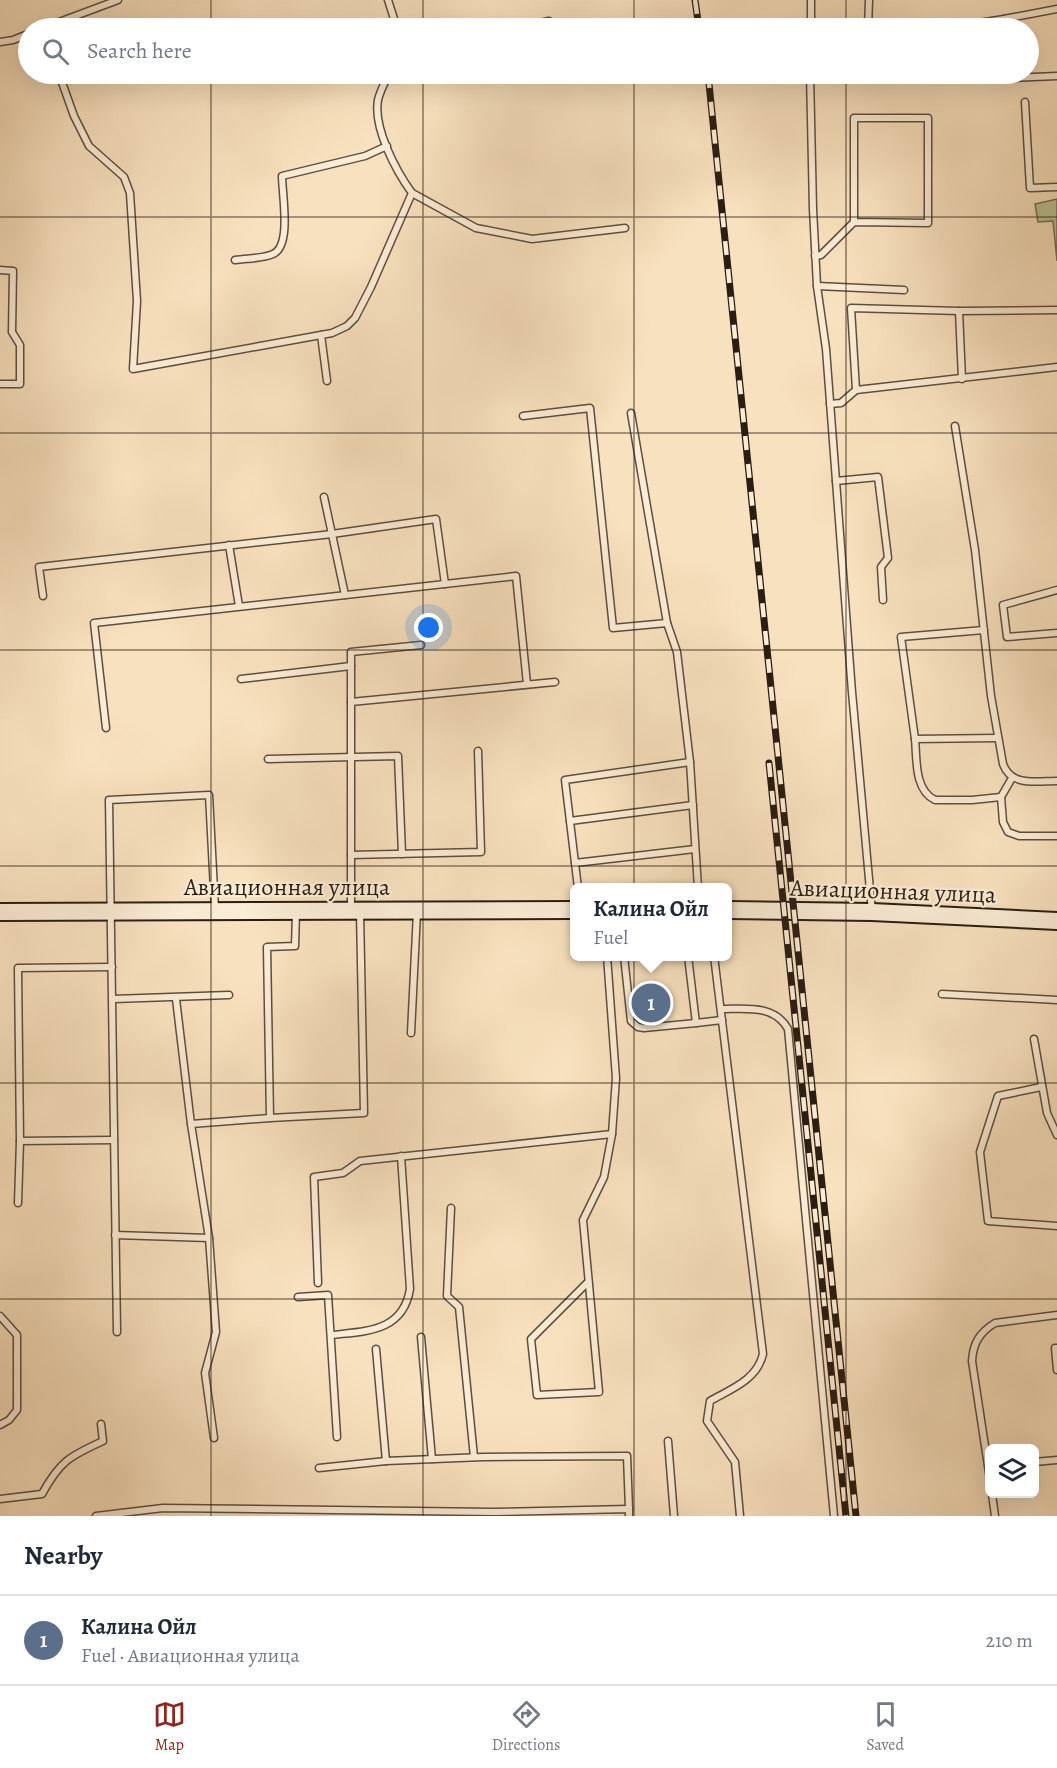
<!DOCTYPE html>
<meta charset="utf-8">
<style>
:root{--surface:#fff;--page:#f6f6f7;--text:#1f2937;--muted:#747a83;--line:#e0e1e3;--accent:#8f2418}
body{margin:0;font-family:Alegreya,serif;background:var(--page);color:var(--text)}
.controls{position:absolute;right:18px;bottom:18px;display:grid;overflow:hidden;border-radius:9px;box-shadow:0 6px 24px #0002}
.controls button{width:54px;height:54px;display:grid;place-items:center;padding:0;border:0;border-bottom:2px solid var(--line);background:var(--surface);color:var(--text);font:30px sans-serif}
.you{position:absolute;left:429px;top:628px;width:21px;height:21px;margin:-15px;border:4px solid #fff;border-radius:50%;background:#1a73e8;box-shadow:0 0 0 9px #1a73e833}
.badge{display:grid;place-items:center;width:39px;height:39px;border-radius:50%;background:var(--accent);color:#fff;font-size:20px;font-weight:700}
.pin{position:absolute;translate:-50% -50%;border:3px solid #fff;box-shadow:0 2px 6px #0006}
.popup{position:absolute;left:570px;top:883px;width:162px;height:78px;box-sizing:border-box;display:grid;place-content:center;border-radius:9px;background:var(--surface);filter:drop-shadow(0 2px 4px #0005);font-size:20px;white-space:nowrap;color:var(--muted)}
.popup b{font-size:22px;color:var(--text)}
.popup::after{content:'';position:absolute;left:50%;top:100%;margin-left:-12px;border:12px solid transparent;border-top-color:var(--surface)}
.list{margin:0;padding:0;list-style:none}
h2{display:flex;justify-content:space-between;align-items:center;height:78px;margin:0;padding:0 24px;font-size:26px}
h2 small{font-size:20px;font-weight:400;color:var(--muted)}
.list li{display:grid;grid-template-columns:39px 1fr auto;gap:18px;align-items:center;box-sizing:border-box;height:90px;padding:0 24px;border-top:2px solid var(--line)}
.list b{display:block;font-size:22px;white-space:nowrap}
.list p{margin:0;font-size:20px;white-space:nowrap;color:var(--muted)}
.list em{font-size:20px;font-style:normal;color:var(--muted)}
.icon{flex:none;width:33px;height:33px;fill:none;stroke:currentColor;stroke-width:2;stroke-linecap:round;stroke-linejoin:round}
.map{position:relative;flex:none;width:1057px;height:1516px;overflow:hidden}
.search{position:absolute;background:var(--surface);box-shadow:0 6px 24px #0002;left:18px;right:18px;top:18px;height:66px;display:flex;align-items:center;gap:15px;box-sizing:border-box;padding:0 21px;border-radius:33px;color:var(--muted);font-size:22px}
.sheet{height:168px;background:var(--surface)}
nav{display:flex;justify-content:space-around;align-items:center;box-sizing:border-box;height:84px;border-top:2px solid var(--line);background:var(--surface);font-size:16px;color:var(--muted)}
nav a{display:grid;justify-items:center;gap:3px}
nav .on{color:var(--accent)}
.map>svg:first-child{display:block}
</style>
<div class="map">
<svg width="1057" height="1516" viewBox="0 0 1057 1516">
<rect width="100%" height="100%" fill="#f8e1be"/>
<filter id="stains"><feTurbulence type="fractalNoise" baseFrequency=".00333" numOctaves="4"/><feColorMatrix values="0 0 0 0 .2 0 0 0 0 .09 0 0 0 0 .02 0 0 0 .5 -.17"/></filter>
<radialGradient id="worn" r=".72"><stop offset=".6" stop-color="#630" stop-opacity="0"/><stop offset="1" stop-color="#630" stop-opacity=".3"/></radialGradient>
<path fill="#bac394" stroke="#727054" stroke-width="1.5" d="M1057,199V261L1053,221L1038,222L1035,204Z"/>
<g fill="none" stroke-linecap="round" stroke-linejoin="round">
<g stroke="#5e4e3e" stroke-width="9">
<g id="service">
<path d="M388,0L397,28"/>
<path d="M1004,19L1057,9"/>
<path d="M43,28L118,0"/>
<path d="M518,28L549,21"/>
<path d="M811,28V0"/>
<path d="M868,28L869,0"/>
<path d="M948,28L1004,19L1005,28"/>
<path d="M0,42L13,40L28,34"/>
<path d="M59,74L74,116L89,146L124,177L130,193L137,301L133,369L332,333L347,326L355,318L371,287L412,193C396,171 373,128 378,100C380,91 385,82 389,74"/>
<path d="M810,74L813,209L817,286L826,349L852,692L872,912"/>
<path d="M1012,74L1013,78L1057,76"/>
<path d="M810,79L853,77L858,74"/>
<path d="M1025,102L1030,188L1057,187"/>
<path d="M412,193L476,228L532,239L625,228"/>
<path d="M815,256L821,255L854,222L928,223V118H854V222"/>
<path d="M235,260C247,258 262,259 273,254C292,246 282,194 282,176L365,156L387,146"/>
<path d="M0,270L13,271L12,332L20,345V384H0"/>
<path d="M817,286L904,290"/>
<path d="M959,311L851,308L856,390L1057,367"/>
<path d="M321,335L327,381"/>
<path d="M962,379L959,311L1057,310"/>
<path d="M830,404L841,403L856,390"/>
<path d="M631,413L667,623"/>
<path d="M523,416L590,408L613,628L667,623L677,652L690,762L698,888"/>
<path d="M955,426L975,550L991,696L1003,764C1011,787 1037,781 1057,781"/>
<path d="M836,481L878,477L888,558L881,567L883,600"/>
<path d="M324,497L345,595"/>
<path d="M229,545L239,606"/>
<path d="M1057,590L1003,605L1007,637L1057,633"/>
<path d="M43,596L39,567L332,534L436,519L445,584"/>
<path d="M241,679L351,666"/>
<path d="M351,702L555,682"/>
<path d="M106,728L94,623L516,576L527,684"/>
<path d="M997,738L915,739C917,759 914,790 935,800H972L1001,797L1012,778"/>
<path d="M915,739L901,637L984,630"/>
<path d="M268,759L398,756L402,854"/>
<path d="M1001,797L1003,822L1008,832L1019,836H1057"/>
<path d="M570,821L693,805"/>
<path d="M351,855L481,852L478,751"/>
<path d="M575,863L695,849"/>
<path d="M578,888L565,780L690,762"/>
<path d="M351,908V652L421,645"/>
<path d="M624,956L631,1021L638,1027L644,1028L696,1023"/>
<path d="M688,956L696,1023L722,1020"/>
<path d="M714,956L763,1354C757,1380 731,1389 710,1401L707,1421L735,1462L740,1516"/>
<path d="M112,967L18,968L20,1141L114,1140"/>
<path d="M942,994L1057,1000"/>
<path d="M113,999L229,995"/>
<path d="M176,999L191,1124L209,1238L216,1332L205,1373L214,1438"/>
<path d="M721,1009C745,1009 774,1004 788,1029L834,1516"/>
<path d="M411,1033L417,912"/>
<path d="M1034,1039L1047,1113L1057,1135"/>
<path d="M1041,1087L998,1096L980,1152L988,1221L1057,1226"/>
<path d="M270,1118L364,1113L360,912"/>
<path d="M191,1124L270,1118L267,947L295,946L296,912"/>
<path d="M18,1203L20,1141"/>
<path d="M451,1208L447,1296L459,1307L474,1457"/>
<path d="M115,1235L209,1238"/>
<path d="M588,1282L531,1339L537,1395L599,1392L583,1220L604,1177L612,1134"/>
<path d="M318,1283L314,1177L343,1173L360,1161L612,1134L616,1078L607,956"/>
<path d="M298,1297L328,1295L337,1437"/>
<path d="M0,1316L17,1335V1410L9,1420L0,1425"/>
<path d="M117,1332L109,800L209,795L215,909"/>
<path d="M332,1335C366,1331 403,1332 410,1289L401,1156"/>
<path d="M421,1337L432,1459"/>
<path d="M1057,1348H1055L1057,1370"/>
<path d="M376,1349L386,1461L483,1457L627,1456L629,1509"/>
<path d="M668,1441L674,1516"/>
<path d="M1034,1462L1057,1460"/>
<path d="M319,1468L386,1461"/>
<path d="M990,1479L972,1361C973,1343 980,1332 995,1323L1057,1315"/>
<path d="M992,1494L995,1516"/>
<path d="M0,1499L42,1494C60,1461 70,1456 103,1441L101,1424"/>
<path d="M96,1516L163,1508L494,1512L629,1509V1516"/>
</g>
</g>
<g stroke="#2a1d13" stroke-width="20">
<g id="secondary">
<path d="M728,910L872,912L1057,921"/>
<path d="M0,912L574,910"/>
</g>
</g>
<use href="#service" stroke="#faecd5" stroke-width="6"/>
<use href="#secondary" stroke="#faecd5" stroke-width="16"/>
<g stroke="#2a1d13" stroke-width="7">
<g id="rail">
<path d="M695,0L699,28"/>
<path d="M708,74L856,1516"/>
<path d="M769,763L846,1516"/>
</g>
</g>
<use href="#rail" stroke="#faecd5" stroke-width="4.5" stroke-dasharray="14" stroke-linecap="butt"/>
</g>
<path fill="none" stroke="#2a1d13" stroke-width="1.5" stroke-opacity="0.55" d="M211,0V28M423,0V28M634,0V28M846,0V28M211,74V1516M423,74V1516M634,74V1516M846,74V1516M0,217H1057M0,433H1057M0,650H1057M0,866H1057M0,1083H1057M0,1299H1057"/>
<g text-anchor="middle" dominant-baseline="central" stroke-width="4.5" stroke-linejoin="round" paint-order="stroke">
<g font-size="24" fill="#2a1d13" stroke="#faecd5">
<text x="287" y="887">Авиационная улица</text>
<text transform="translate(893 891) rotate(2)">Авиационная улица</text>
</g>
</g>
<rect width="100%" height="100%" filter="url(#stains)"/>
<rect width="100%" height="100%" fill="url(#worn)"/>
</svg>
<div class="controls">
<button><svg class="icon" aria-label="layers" viewBox="0 0 24 24"><path d="M12 4l9 5-9 5-9-5zM3 14l9 5 9-5"/></svg></button>
</div>
<div class="you"></div>
<div class="pin badge" style="left:651px;top:1003px;background:#5c6f8a">1</div>
<div class="popup"><b>Калина Ойл</b>Fuel</div>
<div class="search"><svg class="icon" aria-label="search" viewBox="0 0 24 24"><circle cx="10" cy="10" r="6"/><path d="M15 15l6 6"/></svg>Search here</div>
</div>
<section class="sheet">
<h2>Nearby<small></small></h2>
<ul class="list">
<li><span class="badge" style="background:#5c6f8a">1</span><div><b>Калина Ойл</b><p>Fuel · Авиационная улица</p></div><em>210 m</em></li>
</ul>
</section>
<nav>
<a class="on"><svg class="icon" aria-label="map" viewBox="0 0 24 24"><path d="M3 6l6-2 6 2 6-2v14l-6 2-6-2-6 2zM9 4v14M15 6v14"/></svg>Map</a>
<a><svg class="icon" aria-label="directions" viewBox="0 0 24 24"><path d="M12 3l9 9-9 9-9-9zM9 14v-3h6M13 9l2 2-2 2"/></svg>Directions</a>
<a><svg class="icon" aria-label="saved" viewBox="0 0 24 24"><path d="M7 4h10v16l-5-4-5 4z"/></svg>Saved</a>
</nav>
